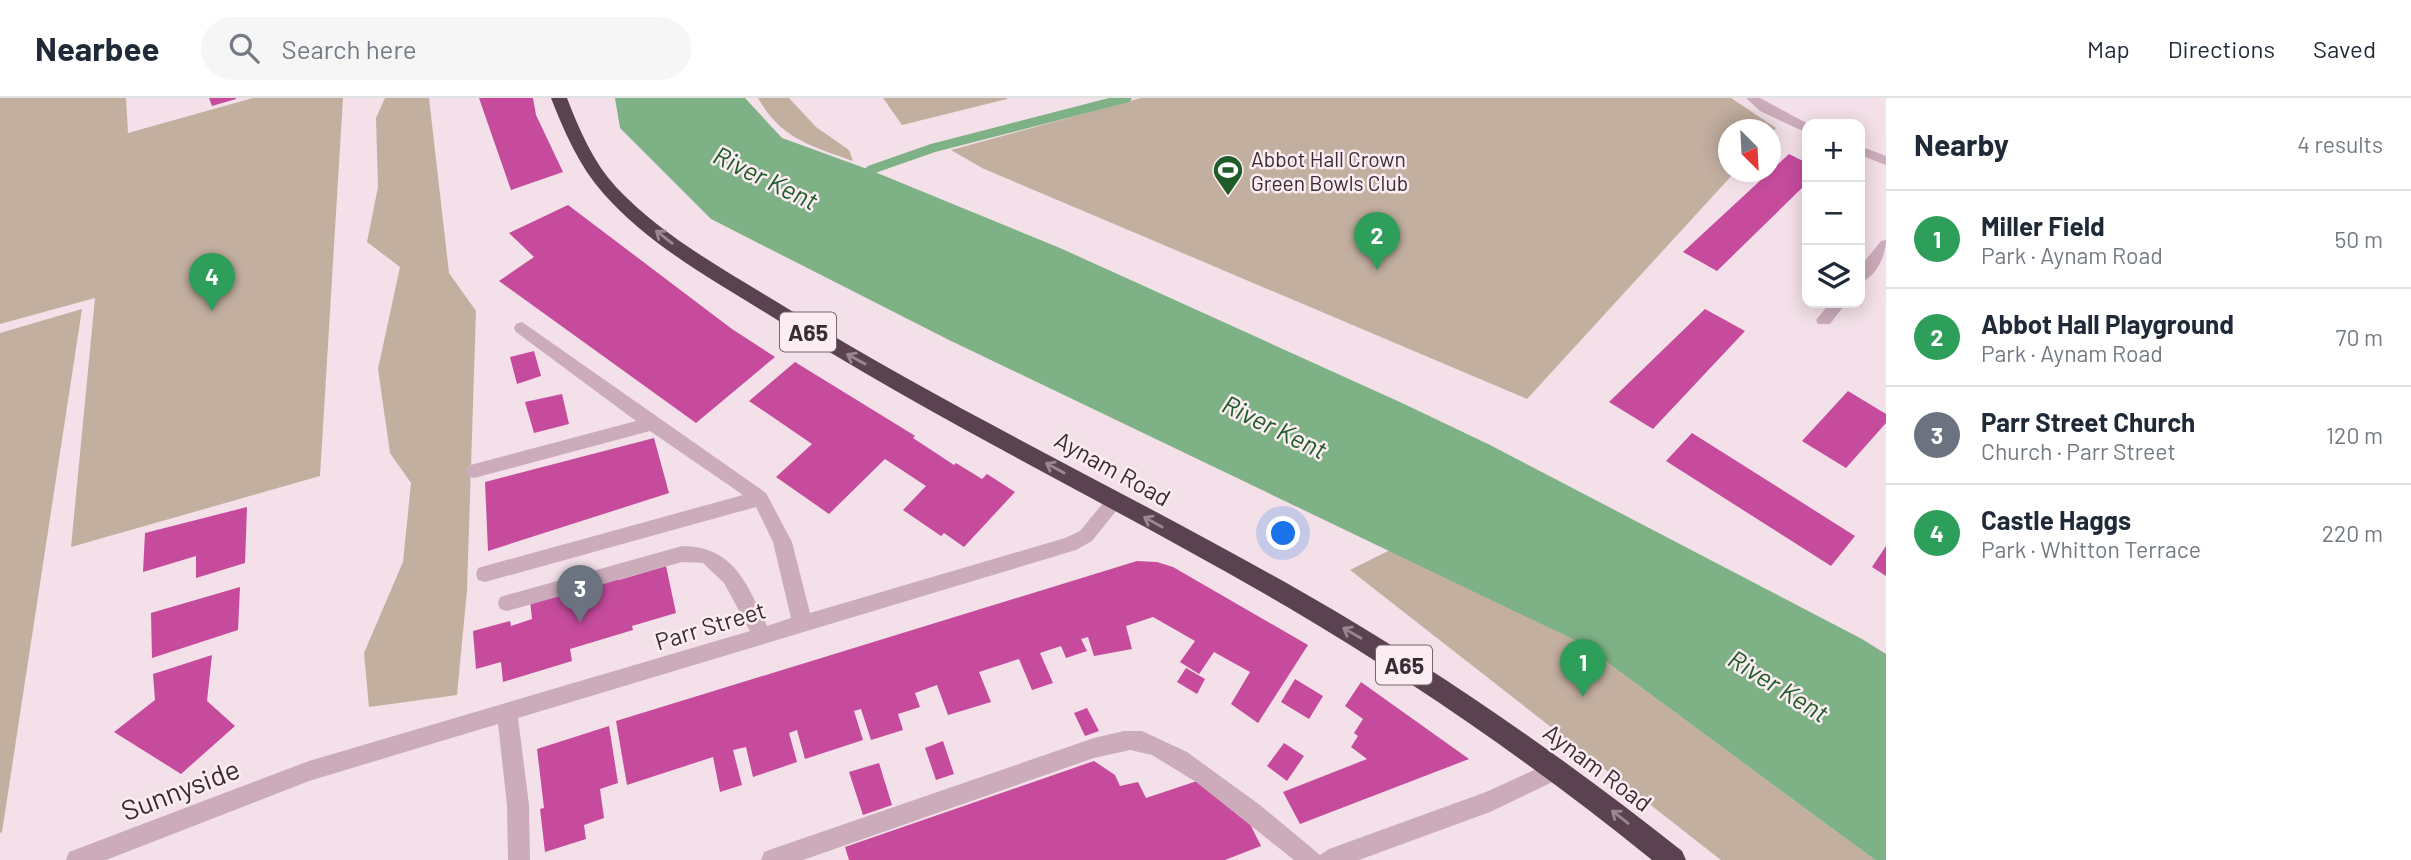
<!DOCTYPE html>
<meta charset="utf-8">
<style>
:root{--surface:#fff;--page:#f6f6f7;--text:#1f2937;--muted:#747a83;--line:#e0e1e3;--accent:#1f5c29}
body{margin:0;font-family:Barlow,sans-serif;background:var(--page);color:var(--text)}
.controls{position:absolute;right:21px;top:21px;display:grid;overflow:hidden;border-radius:14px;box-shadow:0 4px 18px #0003}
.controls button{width:63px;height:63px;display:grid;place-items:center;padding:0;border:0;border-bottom:2px solid var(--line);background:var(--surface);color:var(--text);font:35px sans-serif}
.compass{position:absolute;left:1718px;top:21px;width:63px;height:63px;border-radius:50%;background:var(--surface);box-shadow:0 4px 18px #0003;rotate:156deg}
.you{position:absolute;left:1284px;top:436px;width:24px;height:24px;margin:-18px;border:5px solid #fff;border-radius:50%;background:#1a73e8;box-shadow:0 0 0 10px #1a73e833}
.badge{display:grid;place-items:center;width:46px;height:46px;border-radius:50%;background:var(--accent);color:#fff;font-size:23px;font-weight:700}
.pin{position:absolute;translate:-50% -58px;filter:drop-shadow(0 2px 4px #0008)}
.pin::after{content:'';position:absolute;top:37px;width:24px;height:21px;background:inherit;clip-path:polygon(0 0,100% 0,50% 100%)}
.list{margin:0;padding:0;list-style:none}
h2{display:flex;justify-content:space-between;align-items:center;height:91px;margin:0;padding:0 28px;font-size:30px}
h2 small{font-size:23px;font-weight:400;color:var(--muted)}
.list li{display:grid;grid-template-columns:46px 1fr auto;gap:21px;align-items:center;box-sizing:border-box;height:98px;padding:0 28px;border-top:2px solid var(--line)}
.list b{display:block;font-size:26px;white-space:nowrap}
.list p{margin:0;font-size:23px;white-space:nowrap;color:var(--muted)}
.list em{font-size:23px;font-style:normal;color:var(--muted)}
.icon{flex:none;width:38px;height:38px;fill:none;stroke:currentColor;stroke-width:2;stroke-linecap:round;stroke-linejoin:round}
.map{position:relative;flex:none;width:1886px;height:762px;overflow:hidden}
header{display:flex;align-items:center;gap:42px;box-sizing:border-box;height:98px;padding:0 35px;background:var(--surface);border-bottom:2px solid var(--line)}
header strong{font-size:33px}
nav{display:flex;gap:38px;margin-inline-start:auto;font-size:24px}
.search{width:490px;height:63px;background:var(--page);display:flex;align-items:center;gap:18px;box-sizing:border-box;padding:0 24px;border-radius:38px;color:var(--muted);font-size:26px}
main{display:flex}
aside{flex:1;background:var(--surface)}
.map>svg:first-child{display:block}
</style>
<header>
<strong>Nearbee</strong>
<div class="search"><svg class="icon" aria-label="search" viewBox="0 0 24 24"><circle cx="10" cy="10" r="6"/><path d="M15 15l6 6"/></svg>Search here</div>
<nav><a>Map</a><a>Directions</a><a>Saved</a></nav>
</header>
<main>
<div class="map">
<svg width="1886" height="762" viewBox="0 0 1886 762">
<rect width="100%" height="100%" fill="#f3e0e8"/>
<g fill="#c3afa0">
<path d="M0,0H126L128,35L253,0H343L320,378L71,449L95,200L0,226Z"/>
<path d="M385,0H429L449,175L476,213L467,492L457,597L369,609L364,555L403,464L411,385L390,355L378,271L400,169L367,144L378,89L376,20Z"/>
<path d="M758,0H789L816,29L849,52L853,63C812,48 781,41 758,0Z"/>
<path d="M883,0H1007V1L902,27Z"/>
<path d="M1141,0H1731L1776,30L1771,36L1770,32H1728V74H1735L1527,301L982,70L951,52Z"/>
<path d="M82,211L2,734L0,735V235Z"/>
<path d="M1390,452L1581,545L1875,762H1721L1350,472Z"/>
</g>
<path fill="#7fb186" d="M615,0H745L782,40L870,72L1060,150L1402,305L1488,346L1862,541L1886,556V762H1875L1581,545L949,242L711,121L620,30Z"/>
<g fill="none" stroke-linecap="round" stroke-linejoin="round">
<path stroke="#7fb186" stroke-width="9" d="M870,72L933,50L1127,0"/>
</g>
<g fill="#c64b9d">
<path d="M209,0H236V1L212,8Z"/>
<path d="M479,0H533L536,17L563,74L511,92Z"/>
<path d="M1789,56L1807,65V85L1717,173L1683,154Z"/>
<path d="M568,107L732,231L775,259L696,325L499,183L534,159L509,135Z"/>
<path d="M1705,211L1745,233L1653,331L1609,304Z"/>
<path d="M534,253L541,278L517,286L510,259Z"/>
<path d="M795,264L912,336L915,338L913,340L954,367L956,365L982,381L987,376L1015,394L964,449L944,435L941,438L903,412L926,388L885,361L829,416L776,379L812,346L749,303Z"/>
<path d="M1848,293L1886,316V325L1846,370L1802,343Z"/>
<path d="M562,296L569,326L534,335L525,304Z"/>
<path d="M1692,335L1855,438L1831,468L1666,363Z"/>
<path d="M654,340L669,395L488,453L485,384Z"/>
<path d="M247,409L245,465L196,480V458L143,474L145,435Z"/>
<path d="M1886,448V478L1872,469Z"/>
<path d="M1137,463L1157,464L1173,469L1308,547L1258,625L1231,606L1250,574L1214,554L1199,576L1180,564L1195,543L1153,519L1126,528L1132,551L1094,558L1088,539L1081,541L1087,553L1066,560L1061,548L1040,555L1053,585L1032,592L1019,561L979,574L991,604L968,611L948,617L937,587L915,595L920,609L898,616L903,632L871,642L861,611L854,613L863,642L805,661L797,632L789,635L797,664L753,679L746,649L733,652L742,687L720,694L713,659L627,687L616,623Z"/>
<path d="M666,468L676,515L632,528L633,532L570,551L572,563L503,584L501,564L476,571L473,533L510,523L511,528L532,521L530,502L619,477V482Z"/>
<path d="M240,489L238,532L152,560L151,515Z"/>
<path d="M212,557L207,603L235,628L181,676L114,634L155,602L153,576Z"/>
<path d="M1186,570L1205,581L1197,596L1177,584Z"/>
<path d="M1295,581L1323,598L1309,621L1281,604Z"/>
<path d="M1361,584L1469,661L1300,726L1283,694L1367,661L1351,649L1358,638L1354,635L1363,621L1345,608Z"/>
<path d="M1087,610L1099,633L1085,638L1074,615Z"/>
<path d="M609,628L618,685L600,691L604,720L584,727L586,741L545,754L540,711L544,710L537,651Z"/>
<path d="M943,643L954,676L936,682L925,650Z"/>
<path d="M1284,645L1304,658L1287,683L1267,668Z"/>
<path d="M1094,663L1115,677L1120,688L1138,684L1146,700L1197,683L1248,722L1261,748L1225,762H849L845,749Z"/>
<path d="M879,665L892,707L863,717L849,674Z"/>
</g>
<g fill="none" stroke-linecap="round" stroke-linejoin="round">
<g fill="#ccacba" fill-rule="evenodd">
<path d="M1746,0H1760L1808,26L1807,35L1760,13Z"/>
<path d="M1860,48L1886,58V67L1860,57Z"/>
<path d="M1886,142C1886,157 1876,180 1860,184V169L1881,143Z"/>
<path d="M1830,205H1846L1830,226H1818L1816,222Z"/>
<path d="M522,224L766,395L792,444L810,515L1065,440L1080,433L1109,398L1115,396L1121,398L1124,403L1092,443L1076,452L518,620L529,707L530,762H508L507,707L498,626L309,683L106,762H66L69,754L77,751L309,663L750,533L724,485L703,465L682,464L507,513L500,511L498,505L500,499L507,497L682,448C734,448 747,486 767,528L791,520L773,444L756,409L485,484L478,482L476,476L478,470L485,468L743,397L650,333L474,380L468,378L465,373L468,368L474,366L636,323L516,234L514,230L516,226Z"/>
<path d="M1124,633H1142L1187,654L1260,707L1320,757L1329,751L1486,694L1558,661L1565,664L1568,671L1565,678L1490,714L1359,762H1294L1196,684L1152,657L1130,652L1094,660L803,762H761L764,754L772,751L1094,640Z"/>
</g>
<path fill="#5b4251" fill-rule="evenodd" d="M551,0H567C579,31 593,64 616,89C666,142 734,177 795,215C960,316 1136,399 1304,495C1437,571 1562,658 1682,753L1686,762H1652C1537,669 1416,585 1289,510C1120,411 944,327 779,223C719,185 650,149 603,95C579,68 564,33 551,0Z"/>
</g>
<defs><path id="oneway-shaft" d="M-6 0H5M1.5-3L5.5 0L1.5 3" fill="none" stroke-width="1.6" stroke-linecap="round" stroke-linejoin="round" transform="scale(1.75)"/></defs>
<g stroke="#9b8691">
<use href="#oneway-shaft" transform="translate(664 139) rotate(-142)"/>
<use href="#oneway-shaft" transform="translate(856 261) rotate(-151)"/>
<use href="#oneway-shaft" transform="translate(1055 370) rotate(-151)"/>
<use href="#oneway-shaft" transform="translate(1153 424) rotate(-151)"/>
<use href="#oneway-shaft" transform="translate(1352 535) rotate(-150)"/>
<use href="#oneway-shaft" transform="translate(1620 719) rotate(-142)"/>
</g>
<defs>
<g id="stadium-pin" transform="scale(1.575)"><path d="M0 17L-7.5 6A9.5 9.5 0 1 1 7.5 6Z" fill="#1f5c29" stroke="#fbedf2"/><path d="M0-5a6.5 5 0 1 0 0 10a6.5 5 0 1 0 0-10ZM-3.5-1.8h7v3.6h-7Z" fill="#fff"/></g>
</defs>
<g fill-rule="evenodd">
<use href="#stadium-pin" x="1228" y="72"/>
</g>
<g text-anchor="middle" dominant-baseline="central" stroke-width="5" stroke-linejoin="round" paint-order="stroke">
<g font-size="21" fill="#3a2b34" stroke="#fbedf2" text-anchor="start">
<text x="1251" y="60">Abbot Hall Crown<tspan x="1251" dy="24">Green Bowls Club</tspan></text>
</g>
<g fill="#fbedf2" stroke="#74656d" stroke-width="2">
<rect x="780" y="214.5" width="56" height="39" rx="5"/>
<rect x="1376" y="547.5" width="56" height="39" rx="5"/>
</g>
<g font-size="23" font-weight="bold" fill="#3a2b34">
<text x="808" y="234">A65</text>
<text x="1404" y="567">A65</text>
</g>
<g font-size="24" fill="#3a2b34" stroke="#fbedf2">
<text transform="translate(1113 370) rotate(29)">Aynam Road</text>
<text transform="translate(710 527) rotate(-17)">Parr Street</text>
<text transform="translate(1598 669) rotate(37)">Aynam Road</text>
</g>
<g font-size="26" font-style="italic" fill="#1f5c29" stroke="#fbedf2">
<text transform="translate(766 79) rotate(26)">River Kent</text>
<text transform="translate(1275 328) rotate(26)">River Kent</text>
<text transform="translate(1779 587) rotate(32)">River Kent</text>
</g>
<g font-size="28" fill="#3a2b34" stroke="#fbedf2">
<text transform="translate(180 691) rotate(-21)">Sunnyside</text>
</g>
</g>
</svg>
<div class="controls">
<button>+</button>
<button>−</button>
<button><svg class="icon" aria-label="layers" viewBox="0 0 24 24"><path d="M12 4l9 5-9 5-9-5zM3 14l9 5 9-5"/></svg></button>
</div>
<svg class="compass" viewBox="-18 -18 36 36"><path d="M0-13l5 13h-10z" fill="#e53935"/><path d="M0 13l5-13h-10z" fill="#747a83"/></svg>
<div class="you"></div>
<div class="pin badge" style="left:1583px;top:599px;background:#2e9e5b">1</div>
<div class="pin badge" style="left:1377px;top:172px;background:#2e9e5b">2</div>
<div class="pin badge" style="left:580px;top:525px;background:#6b7280">3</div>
<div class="pin badge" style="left:212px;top:213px;background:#2e9e5b">4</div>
</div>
<aside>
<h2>Nearby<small>4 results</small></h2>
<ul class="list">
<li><span class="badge" style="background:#2e9e5b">1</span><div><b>Miller Field</b><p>Park · Aynam Road</p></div><em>50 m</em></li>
<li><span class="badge" style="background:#2e9e5b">2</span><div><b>Abbot Hall Playground</b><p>Park · Aynam Road</p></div><em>70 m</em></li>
<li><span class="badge" style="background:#6b7280">3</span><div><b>Parr Street Church</b><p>Church · Parr Street</p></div><em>120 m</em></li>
<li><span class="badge" style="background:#2e9e5b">4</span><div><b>Castle Haggs</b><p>Park · Whitton Terrace</p></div><em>220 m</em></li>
</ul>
</aside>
</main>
